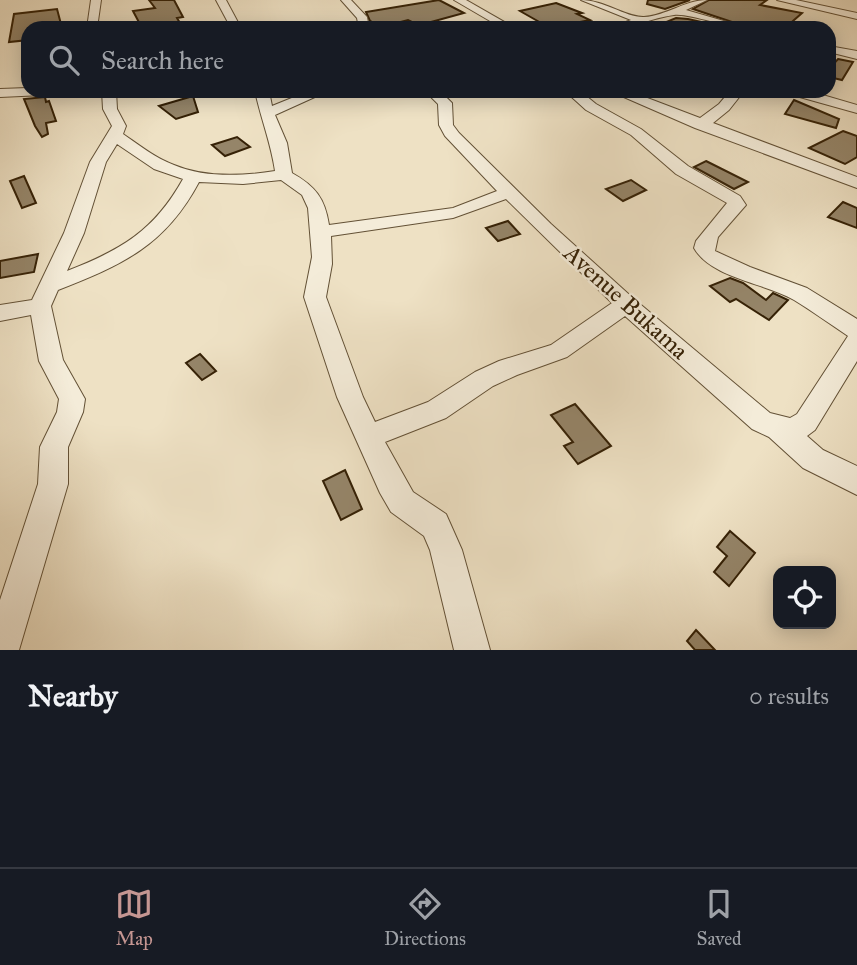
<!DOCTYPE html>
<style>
:root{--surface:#171b24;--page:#242831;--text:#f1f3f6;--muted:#9ea1a6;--line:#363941;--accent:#c59692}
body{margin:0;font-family:"IM FELL Great Primer",serif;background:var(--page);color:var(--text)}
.controls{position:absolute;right:21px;bottom:21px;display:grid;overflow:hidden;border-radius:14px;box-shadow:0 4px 18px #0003}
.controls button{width:63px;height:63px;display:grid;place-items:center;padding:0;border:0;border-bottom:2px solid var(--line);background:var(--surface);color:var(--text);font:35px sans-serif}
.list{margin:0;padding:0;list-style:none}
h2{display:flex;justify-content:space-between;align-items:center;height:91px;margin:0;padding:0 28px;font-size:30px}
h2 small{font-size:23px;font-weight:400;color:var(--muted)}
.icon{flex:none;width:38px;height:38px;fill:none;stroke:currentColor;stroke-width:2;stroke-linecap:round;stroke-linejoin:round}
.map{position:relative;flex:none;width:857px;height:650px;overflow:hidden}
.search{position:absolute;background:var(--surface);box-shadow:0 4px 18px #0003;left:21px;right:21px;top:21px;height:77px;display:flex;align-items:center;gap:18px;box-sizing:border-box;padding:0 24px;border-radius:21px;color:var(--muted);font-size:26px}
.sheet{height:217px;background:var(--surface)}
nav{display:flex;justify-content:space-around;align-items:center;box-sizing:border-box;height:98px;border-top:2px solid var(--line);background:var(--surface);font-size:19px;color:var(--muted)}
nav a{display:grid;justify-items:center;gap:4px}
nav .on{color:var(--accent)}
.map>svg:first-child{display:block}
</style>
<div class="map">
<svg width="857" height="650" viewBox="0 0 857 650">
<rect width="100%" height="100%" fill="#eee1c4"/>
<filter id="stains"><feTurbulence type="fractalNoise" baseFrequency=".00286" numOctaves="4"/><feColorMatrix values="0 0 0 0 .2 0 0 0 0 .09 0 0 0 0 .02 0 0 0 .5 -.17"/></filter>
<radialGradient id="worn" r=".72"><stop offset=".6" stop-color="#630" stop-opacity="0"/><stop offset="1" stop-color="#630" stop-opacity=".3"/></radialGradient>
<g fill="#958569" stroke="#352106" stroke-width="2">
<path d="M149,0H174L183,17L177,18L183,28H142L133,11L155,8Z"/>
<path d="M439,0L464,13L431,22L416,24L408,20L381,27L370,21L366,12Z"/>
<path d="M648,0H690L665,9L647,4Z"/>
<path d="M709,0H767L760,5L802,13L785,28H750L693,9Z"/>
<path d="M556,3L582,13L577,14L590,20L550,28L520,11Z"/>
<path d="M57,9L62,28H28V40L9,42L14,14Z"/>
<path d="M676,18L688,19L728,28H652Z"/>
<path d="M838,59L853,62L842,80L829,77V69Z"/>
<path d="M193,96L198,112L176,119L159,106Z"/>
<path d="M45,97L46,102L49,101L56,121L46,123L48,134L42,137L35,126L24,99Z"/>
<path d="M794,100L839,119L836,128L785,114Z"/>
<path d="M843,131L857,136V157L845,164L809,148Z"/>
<path d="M237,137L250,147L225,156L212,145Z"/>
<path d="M706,161L748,182L734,189L694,167Z"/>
<path d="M24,176L36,203L22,208L10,181Z"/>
<path d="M631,180L646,190L623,201L606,189Z"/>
<path d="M843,202L857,208V228L828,217Z"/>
<path d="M508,221L520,234L498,241L486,228Z"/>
<path d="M38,254L34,272L0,278V261Z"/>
<path d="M730,278L743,283L766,300L773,293L788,300L769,320L736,299L730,302L710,286Z"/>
<path d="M200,354L216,371L202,380L186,363Z"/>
<path d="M575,404L611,446L578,464L564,446L573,442L551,415Z"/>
<path d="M345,470L362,509L341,520L323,481Z"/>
<path d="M730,531L755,553L729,586L714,572L727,556L717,547Z"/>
<path d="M696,630L715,650H695L687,641Z"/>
</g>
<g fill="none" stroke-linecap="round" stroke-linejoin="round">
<g stroke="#635136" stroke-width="2">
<g id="minor">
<path d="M91,0H101L97,28H87Z"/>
<path d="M216,0H226L241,28H231Z"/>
<path d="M341,0H351L367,17L369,28H359L357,18Z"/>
<path d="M454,0H466L515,28H502Z"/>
<path d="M581,0C604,0 627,18 644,17C666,16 685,0 707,0L686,10L748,28C726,28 689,13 674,15C651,18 634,28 611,28L631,20Z"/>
<path d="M777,0H796L857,13V19Z"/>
<path d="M829,46L857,51V59L829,52Z"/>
<path d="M28,88V91H50L43,95L0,97V89Z"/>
<path d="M102,91H116L117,109L126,126L123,134C139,145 155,158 174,165C204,178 243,176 275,171C271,143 261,119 255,91H269L272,106L309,91H328L275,115L287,143L292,173C315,186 325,198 329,225L453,208L497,191L445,136L439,125L438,104L425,91H440L452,103L453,125L459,133L551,224L634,299L770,413L790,418L797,414L848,336C830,324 812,311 794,300C765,283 711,278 694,248L696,241L727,203L676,174L631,135L586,110L565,91H580L596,104L641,129L688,166L740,196L746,205L718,237L715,251L750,267L807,288L857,319V361L815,430L807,436L823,450L857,466V495L803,468L769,437L752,429L625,316L567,357L517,375L493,386L446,418L385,442L413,492L446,514L462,550L490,650H454L430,550L424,536L391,512L380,493L337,397L304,297L312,257L308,208L302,195L281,180L243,184L199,182C165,246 122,265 58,290L51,306L63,360L85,399L83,412L68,447V484L19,650H0V600L38,484L40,447L57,412L59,399L39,361L31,315L0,321V305L32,300L64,233L90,162L112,126L103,109ZM117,144L154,169L183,179C154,231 121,250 67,271L84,233L106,162ZM506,199L612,303L551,345L499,361L475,372L428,402L375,422L363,397L326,297L332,264L331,236L453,218Z"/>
<path d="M610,91H629L700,118L719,104L730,91H744L729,110L713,123L857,177V188L695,128Z"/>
<path d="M787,91H809L857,105V113L789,94Z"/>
</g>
</g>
<use href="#minor" fill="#f4ecd9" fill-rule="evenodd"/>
</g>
<g text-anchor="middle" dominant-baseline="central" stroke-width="5" stroke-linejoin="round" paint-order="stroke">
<g font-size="24" fill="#352106" stroke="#f4ecd9">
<text transform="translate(626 302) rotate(42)">Avenue Bukama</text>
</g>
</g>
<rect width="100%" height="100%" filter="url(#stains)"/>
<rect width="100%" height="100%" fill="url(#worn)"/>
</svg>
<div class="controls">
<button><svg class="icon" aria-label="locate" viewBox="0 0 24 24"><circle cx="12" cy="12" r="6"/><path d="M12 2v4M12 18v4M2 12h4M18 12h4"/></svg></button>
</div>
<div class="search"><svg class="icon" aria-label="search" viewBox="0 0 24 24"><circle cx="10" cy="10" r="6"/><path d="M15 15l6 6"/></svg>Search here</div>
</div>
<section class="sheet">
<h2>Nearby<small>0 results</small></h2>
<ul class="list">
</ul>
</section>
<nav>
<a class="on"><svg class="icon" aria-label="map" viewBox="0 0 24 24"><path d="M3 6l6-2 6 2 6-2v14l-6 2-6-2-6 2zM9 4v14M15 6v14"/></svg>Map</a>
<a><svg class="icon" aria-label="directions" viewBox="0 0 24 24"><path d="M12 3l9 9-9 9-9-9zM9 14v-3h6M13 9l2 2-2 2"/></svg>Directions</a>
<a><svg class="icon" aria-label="saved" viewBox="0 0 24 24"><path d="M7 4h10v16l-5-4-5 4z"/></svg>Saved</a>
</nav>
